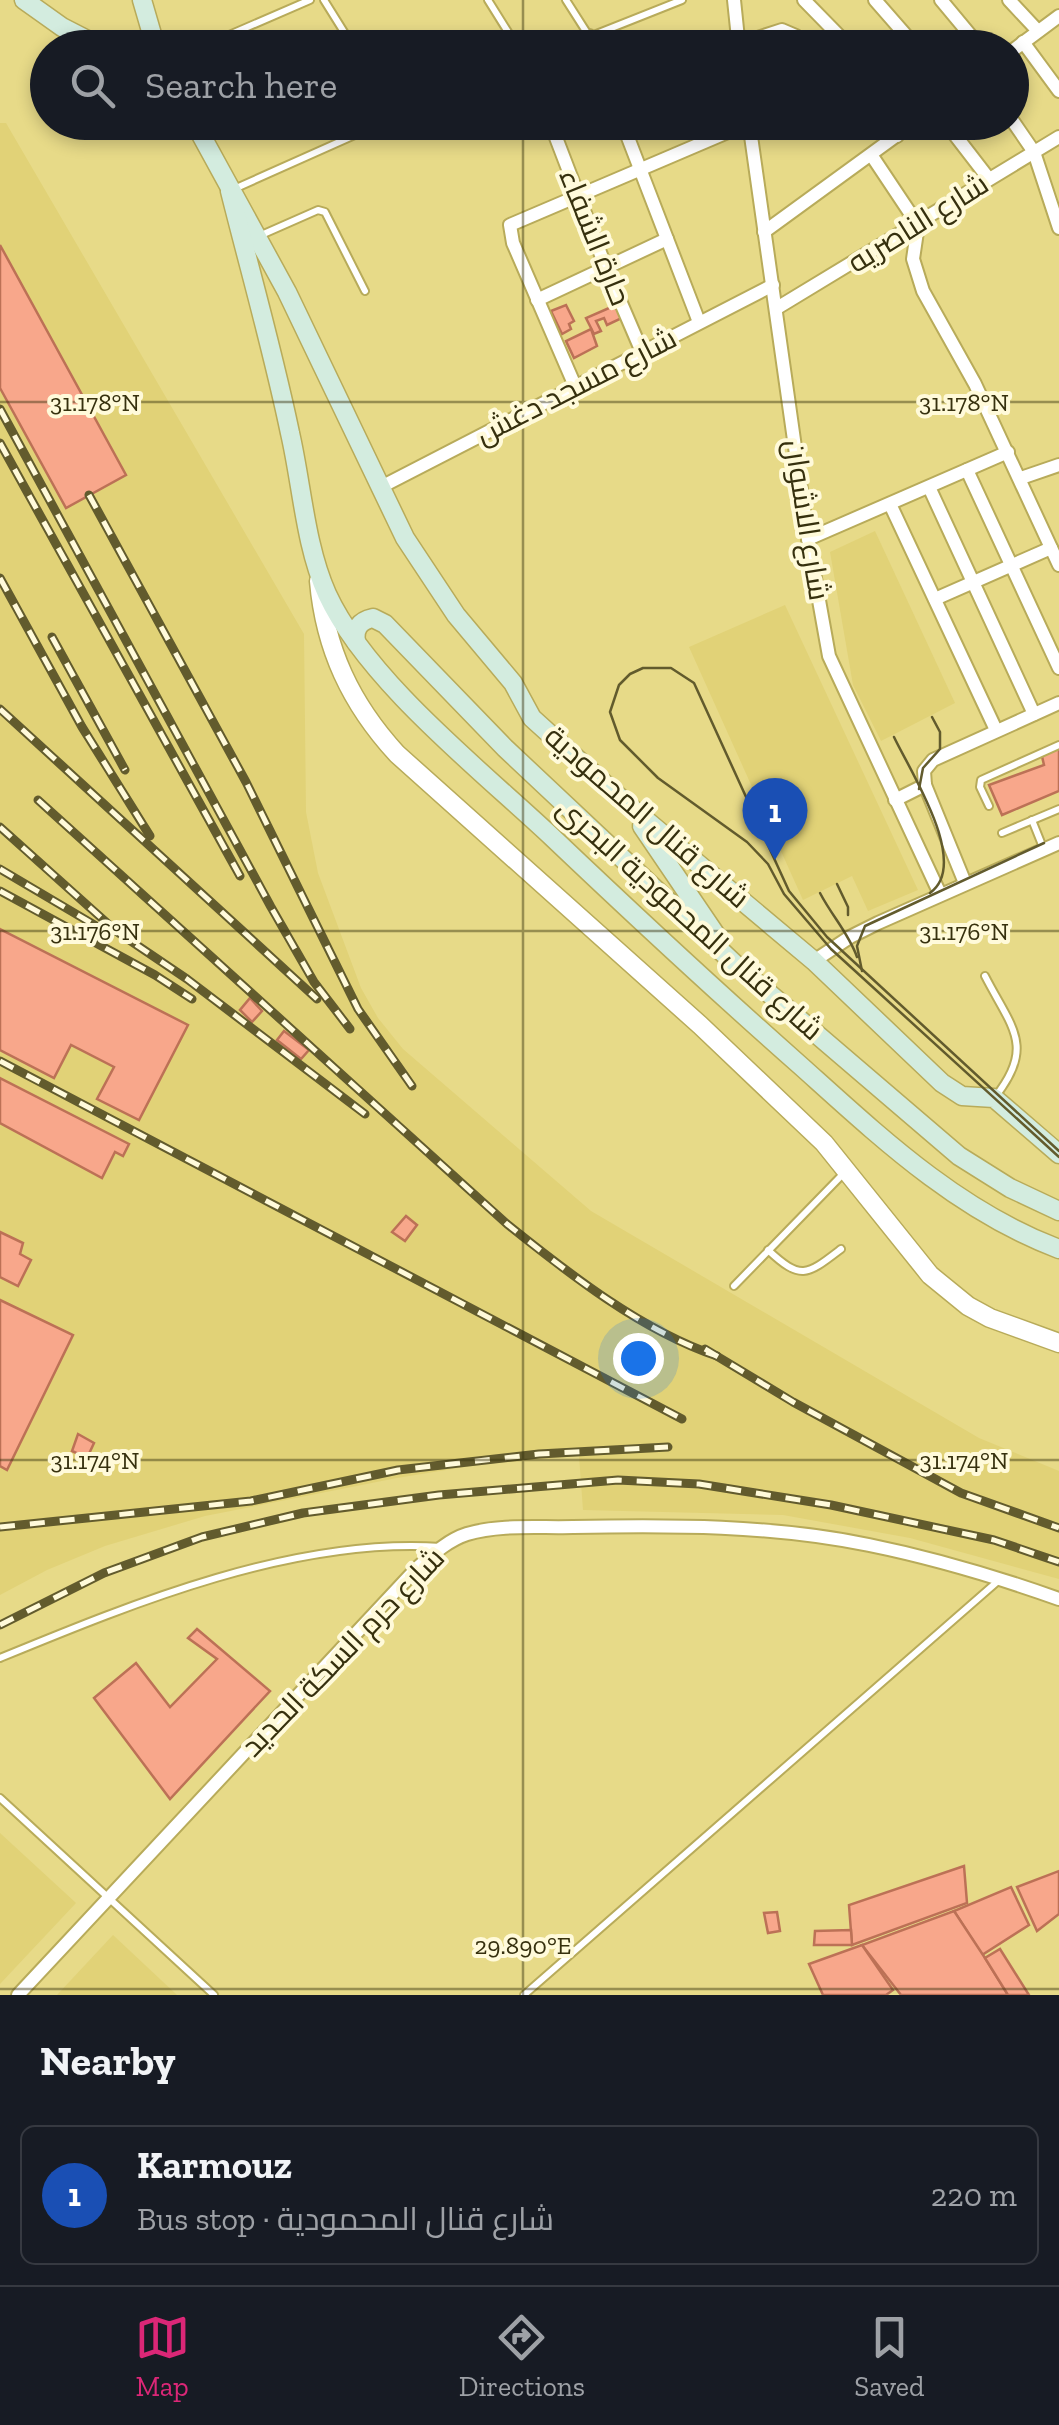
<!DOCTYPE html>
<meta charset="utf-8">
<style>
:root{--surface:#171b24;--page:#242831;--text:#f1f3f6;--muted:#9ea1a6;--line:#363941;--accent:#db2777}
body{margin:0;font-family:"Zilla Slab",Cairo,serif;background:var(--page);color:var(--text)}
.you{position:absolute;left:638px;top:1358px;width:35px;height:35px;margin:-25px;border:8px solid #fff;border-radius:50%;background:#1a73e8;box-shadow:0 0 0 15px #1a73e833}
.badge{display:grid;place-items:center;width:65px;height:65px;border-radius:50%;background:var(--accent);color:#fff;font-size:32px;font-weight:700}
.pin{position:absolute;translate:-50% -82px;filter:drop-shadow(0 2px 5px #0008)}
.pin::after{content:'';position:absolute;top:52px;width:35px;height:30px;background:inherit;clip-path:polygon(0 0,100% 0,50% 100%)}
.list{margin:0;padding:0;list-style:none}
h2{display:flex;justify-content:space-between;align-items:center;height:130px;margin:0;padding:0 40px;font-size:42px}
h2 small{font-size:32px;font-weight:400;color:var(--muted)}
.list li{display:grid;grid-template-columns:65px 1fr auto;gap:30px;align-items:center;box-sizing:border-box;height:140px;margin:0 20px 20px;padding:0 20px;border:2px solid var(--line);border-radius:15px}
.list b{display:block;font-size:38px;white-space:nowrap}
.list p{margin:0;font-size:32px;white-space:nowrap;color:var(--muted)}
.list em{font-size:32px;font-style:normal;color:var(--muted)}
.icon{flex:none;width:55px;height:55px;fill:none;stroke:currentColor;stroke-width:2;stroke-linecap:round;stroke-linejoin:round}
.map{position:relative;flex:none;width:1059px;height:1995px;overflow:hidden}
.search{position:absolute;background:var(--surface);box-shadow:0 5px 15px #0003;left:30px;right:30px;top:30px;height:110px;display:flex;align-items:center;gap:25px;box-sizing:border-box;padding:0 35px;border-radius:55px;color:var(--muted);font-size:38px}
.sheet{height:290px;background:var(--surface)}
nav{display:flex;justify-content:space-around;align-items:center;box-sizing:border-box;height:140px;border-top:2px solid var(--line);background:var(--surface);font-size:28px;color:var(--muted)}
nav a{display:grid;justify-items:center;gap:5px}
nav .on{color:var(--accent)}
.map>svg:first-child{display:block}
</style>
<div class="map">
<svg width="1059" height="1995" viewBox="0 0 1059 1995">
<rect width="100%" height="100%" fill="#e7da88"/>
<g fill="#e1d277">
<path d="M0,123H6L304,634L306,812L318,873L361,988L378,1018L403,1049L591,1211L979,1438L1059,1471V1579L910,1538L783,1515L583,1510L579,1456L483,1464L397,1478L205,1516L105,1546L47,1570L0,1595Z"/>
<path d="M875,531L955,703L881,741L853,685L830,552Z"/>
<path d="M785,605L918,890L868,911L852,876L803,900L689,647Z"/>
<path d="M0,1833L76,1903L0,1984Z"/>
<path d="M113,1935L177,1995H57Z"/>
</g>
<g fill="#f8a78b" stroke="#bc7156" stroke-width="2.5">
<path d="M0,245L126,475L66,508L0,388Z"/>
<path d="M566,305L574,321L569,324L571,329L562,334L551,311Z"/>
<path d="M616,305L622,318L607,325L604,318L596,321L601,331L594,334L586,318Z"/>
<path d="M591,329L597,346L574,358L566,341Z"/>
<path d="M1059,745V791L1002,815L989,785L1044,765L1041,752Z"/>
<path d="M0,929L188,1025L139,1120L97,1099L114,1067L71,1045L54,1078L0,1050Z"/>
<path d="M250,998L262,1011L252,1022L240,1010Z"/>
<path d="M284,1031L309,1050L301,1059L277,1040Z"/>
<path d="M0,1078L129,1144L123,1156L115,1152L102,1178L0,1123Z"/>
<path d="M406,1216L417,1225L405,1241L392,1232Z"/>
<path d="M0,1232L23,1243L20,1254L31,1260L18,1286L0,1277Z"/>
<path d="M0,1300L73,1335L7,1470L0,1466Z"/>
<path d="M78,1434L94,1443L87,1458L72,1451Z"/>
<path d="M197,1629L270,1691L170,1799L94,1698L136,1663L170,1707L217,1659L188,1638Z"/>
<path d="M964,1866L967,1903L852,1945L849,1905Z"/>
<path d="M1059,1871V1914L1037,1931L1017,1887Z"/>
<path d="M1011,1887L1029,1925L982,1955L954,1911Z"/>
<path d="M954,1911L985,1958L1008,1995H901L862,1945Z"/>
<path d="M777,1912L780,1931L768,1933L764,1913Z"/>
<path d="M851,1930L852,1945H814L815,1931Z"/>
<path d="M862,1945L893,1990L886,1995H823L809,1964Z"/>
<path d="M1000,1949L1029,1995H1008L985,1958Z"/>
</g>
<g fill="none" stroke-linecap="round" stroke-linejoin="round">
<g stroke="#b8ab5a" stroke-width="10">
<g id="service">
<path d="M324,0L354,48"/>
<path d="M488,0L518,48"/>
<path d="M566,0L589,36"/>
<path d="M199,48L310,0"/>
<path d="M561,48L682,0"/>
<path d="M234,189L384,122"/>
<path d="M259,236L318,210L325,212L365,291"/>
<path d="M989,806L980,787L981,780L1059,745"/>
<path d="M1032,820L1044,850"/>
<path d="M1002,833L1059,809"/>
<path d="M985,976C1011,1027 1036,1046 995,1097"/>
<path d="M768,1250C801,1281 807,1275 841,1249"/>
<path d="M734,1286L843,1174"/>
<path d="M0,1658C134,1603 294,1537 441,1547"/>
<path d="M0,1798L214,1995"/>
<path d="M524,1995L998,1581"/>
</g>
</g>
<g stroke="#b8ab5a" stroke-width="16">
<g id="minor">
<path d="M734,0L739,48"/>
<path d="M804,0L851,48"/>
<path d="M875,0L917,48"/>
<path d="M941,0L981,48"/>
<path d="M1009,0L1038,31"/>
<path d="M589,36L593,48"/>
<path d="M1023,42L1059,91"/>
<path d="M739,44L782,30L796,36L808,48"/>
<path d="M1012,51L1059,16"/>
<path d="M1012,120L1034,152L1059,228"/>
<path d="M550,122L606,268L642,352"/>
<path d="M622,122L699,322"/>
<path d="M749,122L808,539L829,656L940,894"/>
<path d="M884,122L897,136"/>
<path d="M945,122L989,179"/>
<path d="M872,156L918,225L913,259L923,291L975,384L1059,565"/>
<path d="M764,232L915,122"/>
<path d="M537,300L667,239"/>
<path d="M777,308L1059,137"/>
<path d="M575,386L513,243L510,225L749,123"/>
<path d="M967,470L1059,668"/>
<path d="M1021,478L1059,465"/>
<path d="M929,487L1034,714"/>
<path d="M379,488L773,285"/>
<path d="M890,504L996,730"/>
<path d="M808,539L1008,452"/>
<path d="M935,599L1051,548"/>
<path d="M895,800L925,785"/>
<path d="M965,883L925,785L924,771L933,760L1059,703"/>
<path d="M814,961L850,937L878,923L1059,843"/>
<path d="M18,1995L417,1568C432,1555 448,1540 467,1534C500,1524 539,1528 573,1527C670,1525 773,1525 869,1545C933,1558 997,1577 1059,1599"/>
</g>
</g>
<g stroke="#b8ab5a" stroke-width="21">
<path id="tertiary" d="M319,581C325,649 351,704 397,754L700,1025L824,1143L930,1275L968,1306L990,1318L1059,1343"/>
</g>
<g stroke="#b8ab5a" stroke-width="21">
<g id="secondary">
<path d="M24,0L62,27L103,48"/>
<path d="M142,0L156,48"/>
<path d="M194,122L287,292L405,538L456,615L513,683L532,718L629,806L814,961L942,1083L962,1096L994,1098L1059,1154"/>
<path d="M230,191C250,271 273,351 290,433C302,485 305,545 327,594C367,681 482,771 552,837C634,915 717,992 802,1067C881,1138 958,1211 1059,1249"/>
<path d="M356,642C354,629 359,621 373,618L385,624L505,748L737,966L959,1156L1010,1188L1059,1211"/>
<path d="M642,826L720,941"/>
</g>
</g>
<use href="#service" stroke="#fff" stroke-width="6"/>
<use href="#minor" stroke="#fff" stroke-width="12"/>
<use href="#tertiary" stroke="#fff" stroke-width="18"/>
<use href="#secondary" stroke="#d3ecdf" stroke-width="18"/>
<g stroke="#625b2d" stroke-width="2.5">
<path d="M894,737C910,771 971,864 930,893"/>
<path d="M919,789L923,768L940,749V732L932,717"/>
<path d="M837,884L848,907V915"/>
<path d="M820,893C832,916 849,934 857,957"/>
<path d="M862,971L857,946L865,926L1044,843"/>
<path d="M1059,1151L827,937L789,891L694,683L671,668H643L630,674L619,685L610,712L620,740L658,778L747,842L768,864L784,894L831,949L1059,1157"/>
</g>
<g stroke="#625b2d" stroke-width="9">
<g id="rail">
<path d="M0,409L271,907L314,982L350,1029"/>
<path d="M0,443L240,876"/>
<path d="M89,495L246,782L358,1009L412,1086"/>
<path d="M0,578L82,727L150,836"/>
<path d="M52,637L125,770"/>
<path d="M0,709L317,999"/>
<path d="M38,800L507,1224C568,1273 642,1331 717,1356"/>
<path d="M0,827L116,931L187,979L365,1114"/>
<path d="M0,869L98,927"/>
<path d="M0,891L155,975L192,999"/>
<path d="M0,1061L682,1419"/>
<path d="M705,1349L793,1402L961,1493L1059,1528"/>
<path d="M0,1527L251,1501L398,1470L539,1454L668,1447"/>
<path d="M0,1625L104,1573L202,1537L303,1513L439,1495L618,1480L699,1484L831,1505L994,1540L1059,1562"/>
</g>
</g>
<use href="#rail" stroke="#fffada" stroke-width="5" stroke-dasharray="15" stroke-linecap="butt"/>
</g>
<path fill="none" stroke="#36300e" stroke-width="2.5" stroke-opacity="0.45" d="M523,0V48M523,122V1995M0,402H1059M0,931H1059M0,1460H1059M0,1989H1059"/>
<g text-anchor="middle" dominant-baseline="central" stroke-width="8" stroke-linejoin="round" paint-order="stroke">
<g font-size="30" fill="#36300e" stroke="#fffada">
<text transform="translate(918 223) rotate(-32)">شارع الناصريه</text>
<text transform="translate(595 237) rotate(68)">حارة الشفاء</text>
<text transform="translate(576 386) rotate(-27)">شارع مسجد دغش</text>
<text transform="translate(807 520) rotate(81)">شارع الاشوان</text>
<text transform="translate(647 817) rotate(41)">شارع قنال المحمودية</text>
<text transform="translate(690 919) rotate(42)">شارع قنال المحمودية البحرى</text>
<text transform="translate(343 1652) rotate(-46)">شارع حرم السكة الحديد</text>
</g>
</g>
<g font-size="25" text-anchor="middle" fill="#36300e" stroke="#fffada" stroke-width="8" stroke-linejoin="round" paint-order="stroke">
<text x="95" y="411">31.178°N</text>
<text x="964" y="411">31.178°N</text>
<text x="95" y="940">31.176°N</text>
<text x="964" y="940">31.176°N</text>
<text x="95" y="1469">31.174°N</text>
<text x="964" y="1469">31.174°N</text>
<text x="523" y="1954">29.890°E</text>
</g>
</svg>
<div class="you"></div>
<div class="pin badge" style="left:775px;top:860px;background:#1a4fb4">1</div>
<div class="search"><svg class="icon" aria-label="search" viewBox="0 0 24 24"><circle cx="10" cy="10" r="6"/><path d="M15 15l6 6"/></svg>Search here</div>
</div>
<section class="sheet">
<h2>Nearby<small></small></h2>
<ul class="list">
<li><span class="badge" style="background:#1a4fb4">1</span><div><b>Karmouz</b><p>Bus stop · شارع قنال المحمودية</p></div><em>220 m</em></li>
</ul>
</section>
<nav>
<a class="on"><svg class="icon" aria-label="map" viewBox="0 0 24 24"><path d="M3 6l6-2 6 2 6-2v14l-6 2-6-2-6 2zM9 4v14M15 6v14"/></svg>Map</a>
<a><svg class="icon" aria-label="directions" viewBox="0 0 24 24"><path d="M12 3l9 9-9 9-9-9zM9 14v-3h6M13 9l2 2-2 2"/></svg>Directions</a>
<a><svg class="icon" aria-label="saved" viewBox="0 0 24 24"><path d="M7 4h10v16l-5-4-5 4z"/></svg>Saved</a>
</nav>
